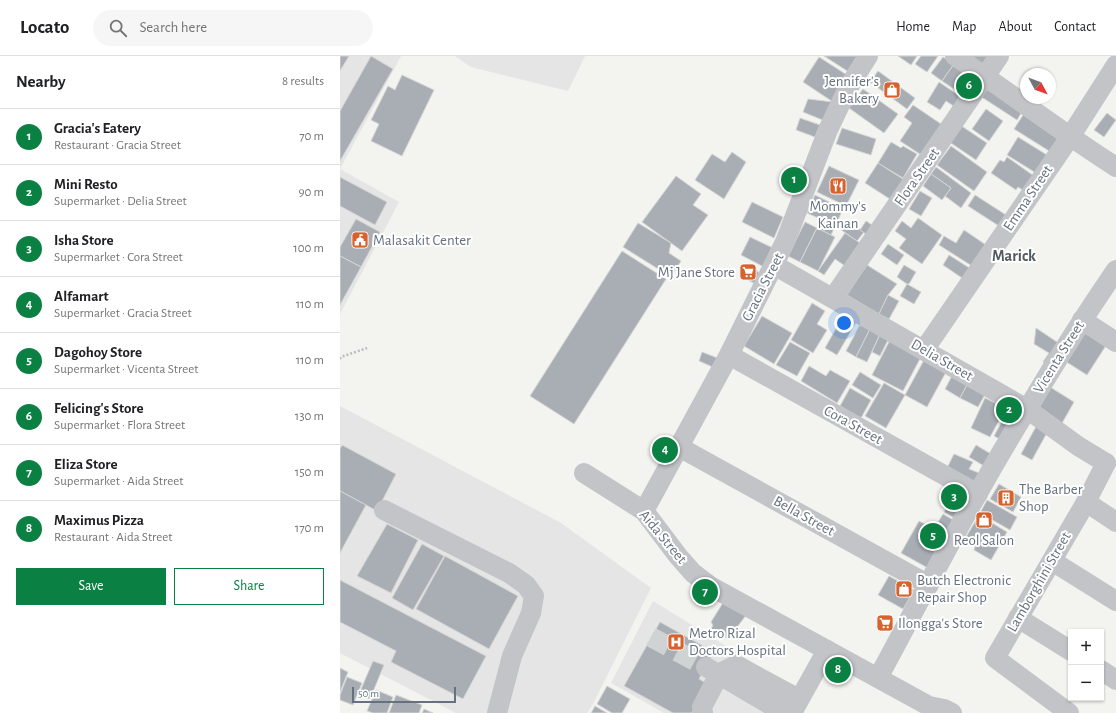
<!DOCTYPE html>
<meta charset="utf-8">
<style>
:root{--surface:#fff;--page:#f6f6f6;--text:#202124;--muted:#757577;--line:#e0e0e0;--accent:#0b8043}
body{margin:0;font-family:"Alegreya Sans",sans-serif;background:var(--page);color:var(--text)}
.controls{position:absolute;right:12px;bottom:12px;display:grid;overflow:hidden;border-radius:0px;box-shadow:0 1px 3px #0004}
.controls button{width:36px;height:36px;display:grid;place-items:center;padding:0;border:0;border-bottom:1px solid var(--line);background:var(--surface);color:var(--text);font:20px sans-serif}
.compass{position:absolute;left:680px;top:12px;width:36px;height:36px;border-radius:50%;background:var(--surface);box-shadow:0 1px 3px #0004;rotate:131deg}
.scale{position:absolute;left:12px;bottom:10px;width:104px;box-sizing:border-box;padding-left:4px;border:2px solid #65717f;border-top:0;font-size:11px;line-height:14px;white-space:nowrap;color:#65717f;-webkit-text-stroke:3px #fff;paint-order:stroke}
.you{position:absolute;left:504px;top:267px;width:14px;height:14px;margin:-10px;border:3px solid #fff;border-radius:50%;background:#1a73e8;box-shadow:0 0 0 6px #1a73e833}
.badge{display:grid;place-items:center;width:26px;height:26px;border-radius:50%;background:var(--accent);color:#fff;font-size:13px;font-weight:700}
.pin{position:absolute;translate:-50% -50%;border:2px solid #fff;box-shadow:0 1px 4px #0006}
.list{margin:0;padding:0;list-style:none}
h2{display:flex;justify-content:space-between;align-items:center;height:52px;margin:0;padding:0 16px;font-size:17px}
h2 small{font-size:13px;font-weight:400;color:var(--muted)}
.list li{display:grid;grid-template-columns:26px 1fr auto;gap:12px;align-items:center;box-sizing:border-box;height:56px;padding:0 16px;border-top:1px solid var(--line)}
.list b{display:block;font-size:15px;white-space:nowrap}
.list p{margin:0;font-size:13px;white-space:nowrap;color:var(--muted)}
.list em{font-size:13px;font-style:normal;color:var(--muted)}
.actions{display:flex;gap:8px;padding:12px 16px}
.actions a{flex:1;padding:9px 0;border:1px solid var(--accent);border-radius:0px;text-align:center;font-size:14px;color:var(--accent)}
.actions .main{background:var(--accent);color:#fff}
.icon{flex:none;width:22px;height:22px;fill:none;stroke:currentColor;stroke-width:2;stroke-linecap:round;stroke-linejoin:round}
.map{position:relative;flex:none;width:776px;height:657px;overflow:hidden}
header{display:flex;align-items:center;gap:24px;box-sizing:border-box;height:56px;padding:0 20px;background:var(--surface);border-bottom:1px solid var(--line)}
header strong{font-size:19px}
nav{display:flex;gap:22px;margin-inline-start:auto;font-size:14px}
.search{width:280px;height:36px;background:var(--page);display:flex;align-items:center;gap:10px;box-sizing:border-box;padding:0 14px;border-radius:22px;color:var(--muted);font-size:15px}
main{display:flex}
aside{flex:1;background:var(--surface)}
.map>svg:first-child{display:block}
</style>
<header>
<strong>Locato</strong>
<div class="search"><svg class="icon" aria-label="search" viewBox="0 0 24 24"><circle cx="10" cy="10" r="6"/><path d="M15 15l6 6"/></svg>Search here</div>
<nav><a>Home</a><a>Map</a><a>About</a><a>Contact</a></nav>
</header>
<main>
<aside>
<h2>Nearby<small>8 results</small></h2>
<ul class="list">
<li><span class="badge">1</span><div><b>Gracia's Eatery</b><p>Restaurant · Gracia Street</p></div><em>70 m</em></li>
<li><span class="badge">2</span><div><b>Mini Resto</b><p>Supermarket · Delia Street</p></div><em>90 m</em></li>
<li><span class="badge">3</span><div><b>Isha Store</b><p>Supermarket · Cora Street</p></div><em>100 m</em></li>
<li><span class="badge">4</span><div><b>Alfamart</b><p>Supermarket · Gracia Street</p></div><em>110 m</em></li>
<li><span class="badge">5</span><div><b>Dagohoy Store</b><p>Supermarket · Vicenta Street</p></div><em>110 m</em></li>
<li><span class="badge">6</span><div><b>Felicing's Store</b><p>Supermarket · Flora Street</p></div><em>130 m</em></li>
<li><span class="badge">7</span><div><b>Eliza Store</b><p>Supermarket · Aida Street</p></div><em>150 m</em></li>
<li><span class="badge">8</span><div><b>Maximus Pizza</b><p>Restaurant · Aida Street</p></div><em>170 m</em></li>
</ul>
<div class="actions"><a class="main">Save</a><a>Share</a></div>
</aside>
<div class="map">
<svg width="776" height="657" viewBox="0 0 776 657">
<rect width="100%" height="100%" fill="#f3f4f0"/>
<g fill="#e4e5e4">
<path d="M0,0H61L0,113L59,146L0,258Z"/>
<path d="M115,0H245L228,35L131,11Z"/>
<path d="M0,350L221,467L311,532L253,648L247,657H116L0,597Z"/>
<path d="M313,545L457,634L444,657H324L271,627Z"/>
</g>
<g fill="#a8aeb4" stroke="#d5d5d3">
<path d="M0,0H9L0,15Z"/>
<path d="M31,0L53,13L0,105V55Z"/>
<path d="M484,0H524L512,18Z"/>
<path d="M558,0H577L571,9Z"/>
<path d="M581,0H598L587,16L575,8Z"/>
<path d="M622,0H649L639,13Z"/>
<path d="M479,1L510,21L493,46L463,26Z"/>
<path d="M603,1L614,8L602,25L591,17Z"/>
<path d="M614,8L635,23L623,39L602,25Z"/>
<path d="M538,15L575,42L567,53L530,26Z"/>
<path d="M62,19L94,34L62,100L31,85L39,68L31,64L48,30L55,34Z"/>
<path d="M599,26L621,41L615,51L606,45L600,54L587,46Z"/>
<path d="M646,31L683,54L677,64L640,40Z"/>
<path d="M523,33L558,58L544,77L509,52Z"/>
<path d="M468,43L493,46L485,65L463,56Z"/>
<path d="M573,49L604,70L583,100L560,85L572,67L564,61Z"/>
<path d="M646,53L663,65L649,85L632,73Z"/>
<path d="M685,56L725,81L714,98L674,73Z"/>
<path d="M767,57L776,64L764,81L754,74Z"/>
<path d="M460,62L480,69L475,81L456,74Z"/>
<path d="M620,69L647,87L636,104L608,85Z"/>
<path d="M502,72L536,83L531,99L496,88Z"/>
<path d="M678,81L707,99L696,117L667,99Z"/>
<path d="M551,86L561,92L563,90L577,98L563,122L538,107Z"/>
<path d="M611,90L647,116L634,135L597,109Z"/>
<path d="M392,96L406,106L384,143L355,124L372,98L385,106Z"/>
<path d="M667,101L694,120L684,135L678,131L676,134L651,117L660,104L664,106Z"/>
<path d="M538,107L566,125L553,145L525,127Z"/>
<path d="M489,110L519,124L506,150L477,136Z"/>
<path d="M596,111L631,137L621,152L605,140L611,132L591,118Z"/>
<path d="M448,115L464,120L460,132L444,127Z"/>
<path d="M591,118L611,132L602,144L583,130Z"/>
<path d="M336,120L361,138L353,149L368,159L342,195L302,166Z"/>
<path d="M0,121L47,146L35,169L0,150Z"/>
<path d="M580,135L592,142L581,160L569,153Z"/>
<path d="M475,139L503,153L491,179L477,172L478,162L467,157Z"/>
<path d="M635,139L666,159L659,170L628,150Z"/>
<path d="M412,146L443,161L434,182L402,166Z"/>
<path d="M578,162L602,179L582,208L559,192L566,183L555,175L562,165L571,172Z"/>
<path d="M16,163L40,176L21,211L0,200V191Z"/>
<path d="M507,164L524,176L517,185L500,173Z"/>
<path d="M526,165L535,171L529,180L520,174Z"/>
<path d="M465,166L477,172L460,206L448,200Z"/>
<path d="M298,167L331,187L329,197L341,205L331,221L283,191Z"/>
<path d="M477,172L495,181L478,215L460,206Z"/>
<path d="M624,174L646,189L632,210L599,189L604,180L616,187Z"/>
<path d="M505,177L526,191L511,214L495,203L484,219L478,215Z"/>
<path d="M410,181L433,192L424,211L401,199Z"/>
<path d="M548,188L564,199L557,209L541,198Z"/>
<path d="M282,195L326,223L234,368L190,340Z"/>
<path d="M609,199L631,213L625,224L603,209Z"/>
<path d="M0,200L21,211L0,249Z"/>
<path d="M409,208L414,210L420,219L416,228L403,222Z"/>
<path d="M527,209L557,228L548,239L539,258L507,239Z"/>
<path d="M564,209L576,216L569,228H567L557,221Z"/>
<path d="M567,228L581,236L574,248L560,240Z"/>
<path d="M548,239L559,245L549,263L539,258Z"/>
<path d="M472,247L485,255L477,268L487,274L473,297L451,284Z"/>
<path d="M506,255L518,263L497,299L485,292Z"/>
<path d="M422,260L452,277L434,308L404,290Z"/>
<path d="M520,269L530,273L516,301L506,295Z"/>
<path d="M696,272L720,288L708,308L703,306L709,297L694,288Z"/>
<path d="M530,273L540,278L527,306L516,301Z"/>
<path d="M744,274L767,288L747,319L725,305Z"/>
<path d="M541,276L550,280L540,300L532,296Z"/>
<path d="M551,282L582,299L563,335L532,319Z"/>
<path d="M450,286L470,297L457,320L436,309Z"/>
<path d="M362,296L380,303L375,312L359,305Z"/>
<path d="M584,304L606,316L587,351L565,339Z"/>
<path d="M469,310L486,320L490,314L510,325L497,347L461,325Z"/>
<path d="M520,316L541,329L533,342L512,329Z"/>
<path d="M613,318L628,327L620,342L605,333Z"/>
<path d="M544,327L565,339L546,372L525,360Z"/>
<path d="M628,327L648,333L638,351L620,342Z"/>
<path d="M710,331L734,346L721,369L696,353Z"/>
<path d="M510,332L531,344L521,362L500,350Z"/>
<path d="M645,342L666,352L650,381L631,372Z"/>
<path d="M668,354L679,360L665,386L654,380Z"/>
<path d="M698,367L709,373L692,404L681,398Z"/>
<path d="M2,389L56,418L37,455L0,435V393Z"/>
<path d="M636,389L656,401L649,413L629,401Z"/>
<path d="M614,398L633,406L629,413L644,419L639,430L606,414Z"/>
<path d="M659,428L681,441L673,456L650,443Z"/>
<path d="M612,432L628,441L622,452L606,443Z"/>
<path d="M0,435L26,449L0,497Z"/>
<path d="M647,444L677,461L670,474L640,457Z"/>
<path d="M610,445L622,452L616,463L604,456Z"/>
<path d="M603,458L615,465L607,478L595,471Z"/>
<path d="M639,459L667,476L651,504L634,494L637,484L626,481Z"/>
<path d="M579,465L606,480L588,512L561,497Z"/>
<path d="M47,468L78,484L51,537L17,520Z"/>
<path d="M82,488L104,500L73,554L52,542Z"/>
<path d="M105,500L178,540L149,593L76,553Z"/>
<path d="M549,520L574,534L563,553L538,539Z"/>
<path d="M0,524L146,600L123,643L51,606L56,595L0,566Z"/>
<path d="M384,545L407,558L388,583L371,573L373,569L371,566Z"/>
<path d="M320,566L374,596L359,623L368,628L352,657H333L284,630Z"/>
<path d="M33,605L44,609L30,643L19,638Z"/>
<path d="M0,612L8,616L0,636Z"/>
<path d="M7,621L22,627L13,649L0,644V639Z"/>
<path d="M267,630L290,643L282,657H272L257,648Z"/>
<path d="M36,634L53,641L47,657H33L27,655Z"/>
<path d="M56,639L82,649L79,657H49Z"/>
<path d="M255,650L267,657H251Z"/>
<path d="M84,653L93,657H82Z"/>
</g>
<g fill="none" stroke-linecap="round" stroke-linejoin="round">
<path stroke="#d0d3d4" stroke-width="20" stroke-dasharray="20 10" stroke-linecap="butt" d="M311,581L366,611"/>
<path stroke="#b9bbbd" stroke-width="2.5" stroke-dasharray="2 2" stroke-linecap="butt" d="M0,303L1,301L27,292"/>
<g stroke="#c2c4c8" stroke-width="20">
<path d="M615,0C669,36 721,76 776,111"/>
<path d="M434,209L687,353L738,390L766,407"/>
<path d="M493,242L659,0"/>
<path d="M742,264L776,286"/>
<path d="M584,294L730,81L776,9"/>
<path d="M389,299L638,438"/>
<path d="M339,391L589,529"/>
<path d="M244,417L304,455L338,500L353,517L370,530L589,650L604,653L612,657"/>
<path d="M746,446L776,466"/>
<path d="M44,454L169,517L186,529L194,540L191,557L172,600L157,657"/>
<path d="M304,455L389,299L445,186L488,74L508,32L528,0"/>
<path d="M712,505L776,545"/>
<path d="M678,562L731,595"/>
<path d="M366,611L444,657"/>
<path d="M761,614L776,624"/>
<path d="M538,622C587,531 634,439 688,352C716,305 745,259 776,214"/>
<path d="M453,655L487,594"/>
<path d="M363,657L362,651L374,628L384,615L396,609L459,643"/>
<path d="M729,657L655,602L746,446L766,407"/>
</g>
</g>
<defs>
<g id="shop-square" transform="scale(0.9)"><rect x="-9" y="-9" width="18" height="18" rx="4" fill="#d6632e" stroke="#fff"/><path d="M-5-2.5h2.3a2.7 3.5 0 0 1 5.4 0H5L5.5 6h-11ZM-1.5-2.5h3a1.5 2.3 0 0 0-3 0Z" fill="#fff"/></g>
<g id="restaurant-square" transform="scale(0.9)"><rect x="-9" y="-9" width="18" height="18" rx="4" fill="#d6632e" stroke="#fff"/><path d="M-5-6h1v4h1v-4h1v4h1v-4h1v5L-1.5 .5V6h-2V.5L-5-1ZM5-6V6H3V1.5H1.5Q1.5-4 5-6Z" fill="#fff"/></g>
<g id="civic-square" transform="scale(0.9)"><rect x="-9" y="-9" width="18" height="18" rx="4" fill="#d6632e" stroke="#fff"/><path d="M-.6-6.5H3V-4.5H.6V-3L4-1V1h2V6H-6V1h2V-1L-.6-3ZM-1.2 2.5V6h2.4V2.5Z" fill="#fff"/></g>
<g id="supermarket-square" transform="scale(0.9)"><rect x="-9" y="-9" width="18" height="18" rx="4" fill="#d6632e" stroke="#fff"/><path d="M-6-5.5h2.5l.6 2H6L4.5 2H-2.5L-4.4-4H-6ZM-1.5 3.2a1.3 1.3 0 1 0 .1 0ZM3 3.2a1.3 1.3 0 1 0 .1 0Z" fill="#fff"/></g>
<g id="building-square" transform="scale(0.9)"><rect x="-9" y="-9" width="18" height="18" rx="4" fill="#d6632e" stroke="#fff"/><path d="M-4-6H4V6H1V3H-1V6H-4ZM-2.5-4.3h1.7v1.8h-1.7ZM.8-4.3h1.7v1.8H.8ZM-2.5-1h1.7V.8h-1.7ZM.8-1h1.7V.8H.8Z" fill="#fff"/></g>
<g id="hospital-square" transform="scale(0.9)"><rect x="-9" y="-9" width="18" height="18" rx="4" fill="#d6632e" stroke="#fff"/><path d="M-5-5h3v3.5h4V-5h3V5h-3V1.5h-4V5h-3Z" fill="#fff"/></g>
</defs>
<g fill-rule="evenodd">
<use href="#shop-square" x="552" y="34"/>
<use href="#restaurant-square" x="498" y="130"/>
<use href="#civic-square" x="20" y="184"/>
<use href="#supermarket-square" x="408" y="216"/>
<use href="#building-square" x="666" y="442"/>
<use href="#shop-square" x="644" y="464"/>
<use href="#shop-square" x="564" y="533"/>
<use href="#supermarket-square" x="545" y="567"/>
<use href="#hospital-square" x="336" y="586"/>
</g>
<g text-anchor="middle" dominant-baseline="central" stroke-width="4" stroke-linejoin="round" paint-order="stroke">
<g font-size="15" fill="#65717f" stroke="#fff" text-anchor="start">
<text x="539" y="25" text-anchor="end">Jennifer's<tspan x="539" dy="17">Bakery</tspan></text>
<text x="498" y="150" text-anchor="middle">Mommy's<tspan x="498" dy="17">Kainan</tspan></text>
<text x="33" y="184">Malasakit Center</text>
<text x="395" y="216" text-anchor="end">Mj Jane Store</text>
<text x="679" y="433">The Barber<tspan x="679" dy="17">Shop</tspan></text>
<text x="644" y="484" text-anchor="middle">Reol Salon</text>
<text x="577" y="524">Butch Electronic<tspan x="577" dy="17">Repair Shop</tspan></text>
<text x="558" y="567">Ilongga's Store</text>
<text x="349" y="577">Metro Rizal<tspan x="349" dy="17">Doctors Hospital</tspan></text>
</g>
<g font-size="15" fill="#65717f" stroke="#fff">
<text transform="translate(577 121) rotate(-55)">Flora Street</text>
<text transform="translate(688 142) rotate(-56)">Emma Street</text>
<text transform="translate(423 231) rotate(-63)">Gracia Street</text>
<text transform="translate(719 301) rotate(-58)">Vicenta Street</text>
<text transform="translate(602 304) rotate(30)">Delia Street</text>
<text transform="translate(513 369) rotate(29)">Cora Street</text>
<text transform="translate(464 460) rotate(29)">Bella Street</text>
<text transform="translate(323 481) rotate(50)">Aida Street</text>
<text transform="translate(699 526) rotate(-60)">Lamborghini Street</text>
</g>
<g font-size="16" font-weight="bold" fill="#525b65" stroke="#fff">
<text x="674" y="200">Marick</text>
</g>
</g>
</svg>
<div class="controls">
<button>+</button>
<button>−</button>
</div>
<svg class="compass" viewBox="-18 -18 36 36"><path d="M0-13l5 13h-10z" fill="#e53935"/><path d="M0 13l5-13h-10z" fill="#757577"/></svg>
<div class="scale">50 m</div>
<div class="you"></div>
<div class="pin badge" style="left:454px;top:124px">1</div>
<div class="pin badge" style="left:669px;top:354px">2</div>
<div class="pin badge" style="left:614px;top:441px">3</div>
<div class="pin badge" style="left:325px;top:394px">4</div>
<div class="pin badge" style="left:593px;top:480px">5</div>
<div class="pin badge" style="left:629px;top:30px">6</div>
<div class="pin badge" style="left:365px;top:536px">7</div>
<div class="pin badge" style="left:498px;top:614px">8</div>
</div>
</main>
